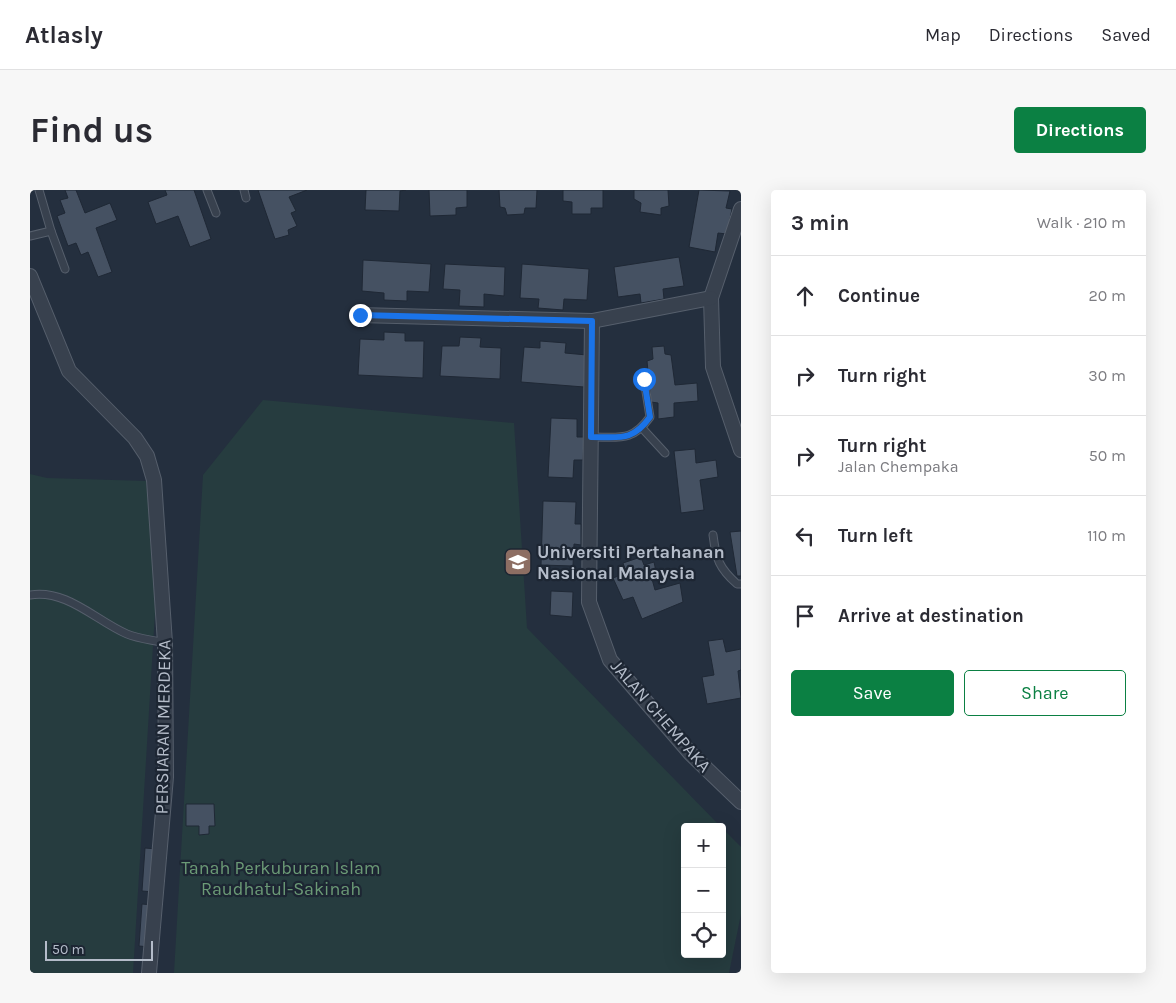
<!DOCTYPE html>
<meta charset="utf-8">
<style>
:root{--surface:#fff;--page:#f7f7f7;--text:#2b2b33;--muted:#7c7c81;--line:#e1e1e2;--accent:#0b8043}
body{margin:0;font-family:Karla,sans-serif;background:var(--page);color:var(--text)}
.controls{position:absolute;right:15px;bottom:15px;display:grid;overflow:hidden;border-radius:5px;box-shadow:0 5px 20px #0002}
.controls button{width:45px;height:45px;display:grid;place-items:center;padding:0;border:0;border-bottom:1px solid var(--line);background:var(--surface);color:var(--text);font:25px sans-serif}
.scale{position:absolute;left:15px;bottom:12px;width:108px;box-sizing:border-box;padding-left:5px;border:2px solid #b4bcc9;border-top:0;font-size:14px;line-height:18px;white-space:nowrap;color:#b4bcc9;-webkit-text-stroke:4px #1d2633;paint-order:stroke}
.stop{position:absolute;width:15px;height:15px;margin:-11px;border:4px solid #1a73e8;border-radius:50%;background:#fff}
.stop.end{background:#1a73e8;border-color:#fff;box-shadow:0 1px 5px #0008}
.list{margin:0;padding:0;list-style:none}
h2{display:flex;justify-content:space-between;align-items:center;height:65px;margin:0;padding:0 20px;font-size:21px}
h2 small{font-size:16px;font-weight:400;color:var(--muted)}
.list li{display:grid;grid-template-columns:32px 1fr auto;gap:15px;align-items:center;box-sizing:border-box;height:80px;padding:0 20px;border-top:1px solid var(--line)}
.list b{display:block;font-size:19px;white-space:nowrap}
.list p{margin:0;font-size:16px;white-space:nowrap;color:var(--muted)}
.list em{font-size:16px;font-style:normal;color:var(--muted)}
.actions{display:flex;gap:10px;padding:15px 20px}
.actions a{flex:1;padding:11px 0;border:1px solid var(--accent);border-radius:5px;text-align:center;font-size:18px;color:var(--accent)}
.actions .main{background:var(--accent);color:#fff}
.icon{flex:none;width:28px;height:28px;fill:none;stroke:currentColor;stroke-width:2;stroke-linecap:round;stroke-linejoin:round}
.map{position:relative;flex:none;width:711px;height:783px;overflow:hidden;border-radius:5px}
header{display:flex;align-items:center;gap:30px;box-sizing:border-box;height:70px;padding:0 25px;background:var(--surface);border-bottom:1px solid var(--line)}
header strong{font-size:24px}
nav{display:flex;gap:28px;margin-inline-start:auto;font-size:18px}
.intro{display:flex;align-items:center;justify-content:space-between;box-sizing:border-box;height:120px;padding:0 30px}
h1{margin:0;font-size:35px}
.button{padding:12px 22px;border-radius:5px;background:var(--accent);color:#fff;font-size:18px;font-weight:700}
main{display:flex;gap:30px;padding:0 30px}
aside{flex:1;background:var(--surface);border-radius:5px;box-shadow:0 5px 20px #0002}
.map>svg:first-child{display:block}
</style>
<header>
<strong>Atlasly</strong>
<nav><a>Map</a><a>Directions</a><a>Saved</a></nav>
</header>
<div class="intro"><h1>Find us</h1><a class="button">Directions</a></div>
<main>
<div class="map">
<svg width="711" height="783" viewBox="0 0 711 783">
<rect width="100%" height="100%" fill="#242f3e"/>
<g fill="#263c3f">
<path d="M233,210L484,233L497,438L691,637H655V764H692V638L711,657V724L699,783H144L173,285Z"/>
<path d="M0,284L17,288L116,291L127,390L103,783H0Z"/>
</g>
<g fill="#455162" stroke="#1f2835">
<path d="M35,0H46L55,23L80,13L87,30L66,38L82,82L68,87L58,62L51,65L46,53L38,56L27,26L35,23L30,10L38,8Z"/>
<path d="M135,0H164L181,49L160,57L148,26L126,34L118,12L137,5Z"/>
<path d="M228,0H277L259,7L266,21L261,23L267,36L258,40L259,45L245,49Z"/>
<path d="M336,0H376L370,1L369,21L335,20Z"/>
<path d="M399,0H437V17L426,18V25L400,26Z"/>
<path d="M469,0H507L506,18H495L494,24L477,25L475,18L470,17Z"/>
<path d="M533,0H573V18H561V24H542V12L533,11Z"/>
<path d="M604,0H638L639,16L631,18V25L610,22L611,13L604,9Z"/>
<path d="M669,0L700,1L696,18L702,19L697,44L688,43L685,62L659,57Z"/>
<path d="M649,67L654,96L633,99L634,109L611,113L610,104L588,107L584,77Z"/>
<path d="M333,70L401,74L399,102L377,101V111L354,110V103L332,101Z"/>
<path d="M415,74L475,77L474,106L454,104V117L429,116L430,100L413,99Z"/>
<path d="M492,74L559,79L557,110L534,109L533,120L508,118L509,109L490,108Z"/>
<path d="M354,142L375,143V151H394L393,188L328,185L330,149L354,150Z"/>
<path d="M430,147L451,148L450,157L471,158L470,189L410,186L412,156H429Z"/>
<path d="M510,151L536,153L535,163L557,165L554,197L491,192L494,157L510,158Z"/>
<path d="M634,156L635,164L641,165L645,195L667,193L668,211L644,213V227L628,229V213L621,212L617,171L623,169L622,157Z"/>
<path d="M521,228L547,229V247H554L553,270H544L543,288L518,287Z"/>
<path d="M665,259L666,273L686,270L688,287L670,290L674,320L651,323L644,261Z"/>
<path d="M513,311L546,312L545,334H551V355L544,354L543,376L511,375Z"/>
<path d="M711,341V386H707L700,342Z"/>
<path d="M611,367L614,375L624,372L627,386L622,389L625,400L650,393L653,412L612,429L603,407L593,410L583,388L596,383L593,373Z"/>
<path d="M521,401L543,402L542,427L520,425Z"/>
<path d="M693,449L696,462L711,459V480L708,481L711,508L677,514L672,487L684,485L678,451Z"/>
<path d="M156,614H184L185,636H179V644L169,645V636H156Z"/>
<path d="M115,658L127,659L124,702L112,701Z"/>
<path d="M112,714L123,715L120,757L109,756Z"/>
</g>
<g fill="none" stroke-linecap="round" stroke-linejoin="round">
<g stroke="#565f6c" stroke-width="9">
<g id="service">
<path d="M9,0L21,41"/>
<path d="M177,0L186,23"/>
<path d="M214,0L216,8"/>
<path d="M0,46L21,41L35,79"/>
<path d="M612,238L635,263"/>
<path d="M561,247C590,247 602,252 620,227L614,189"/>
<path d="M683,345C686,369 689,378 707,394H711"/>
<path d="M0,405C37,399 65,430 97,444C109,449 123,450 135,453"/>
</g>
</g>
<g stroke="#565f6c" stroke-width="16">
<g id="minor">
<path d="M711,19L681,108L683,177L711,260"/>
<path d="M0,86L39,181L105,248L117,266L124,290L135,453L136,587L119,783"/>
<path d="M329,125L562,131L681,108"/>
<path d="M562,131L559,412L580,470L661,564L711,612"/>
</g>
</g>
<use href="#service" stroke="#38414e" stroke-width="7"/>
<use href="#minor" stroke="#38414e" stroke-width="14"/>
</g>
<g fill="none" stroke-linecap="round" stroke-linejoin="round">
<path stroke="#1a73e8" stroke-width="6" d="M330,125L562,131L561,247C590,247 602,252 620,227L614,189"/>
</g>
<defs>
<g id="university-square" transform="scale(1.4375)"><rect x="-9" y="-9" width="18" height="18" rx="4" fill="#8d6e63" stroke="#1d2633"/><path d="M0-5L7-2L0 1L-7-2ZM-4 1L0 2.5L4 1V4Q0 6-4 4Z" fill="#fff"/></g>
</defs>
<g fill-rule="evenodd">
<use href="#university-square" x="488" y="372"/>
</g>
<g text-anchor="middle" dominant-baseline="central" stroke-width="4.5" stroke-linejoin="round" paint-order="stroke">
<g font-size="18" font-weight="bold" fill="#b4bcc9" stroke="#1d2633" text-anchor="start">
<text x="507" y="362">Universiti Pertahanan<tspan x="507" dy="21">Nasional Malaysia</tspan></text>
</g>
<g font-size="18" fill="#b4bcc9" stroke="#1d2633">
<text transform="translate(631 526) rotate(49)">JALAN CHEMPAKA</text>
<text transform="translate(133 537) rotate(-89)">PERSIARAN MERDEKA</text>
</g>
<g font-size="18" fill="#6b9a76" stroke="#1d2633">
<text x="251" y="678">Tanah Perkuburan Islam<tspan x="251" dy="21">Raudhatul-Sakinah</tspan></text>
</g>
</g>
</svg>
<div class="controls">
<button>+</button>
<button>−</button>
<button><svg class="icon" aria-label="locate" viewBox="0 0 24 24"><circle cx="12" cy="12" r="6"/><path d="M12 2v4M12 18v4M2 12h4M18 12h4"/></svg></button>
</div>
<div class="scale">50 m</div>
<div class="stop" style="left:614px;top:189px"></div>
<div class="stop end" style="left:330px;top:125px"></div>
</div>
<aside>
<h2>3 min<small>Walk · 210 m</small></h2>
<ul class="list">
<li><svg class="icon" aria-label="ahead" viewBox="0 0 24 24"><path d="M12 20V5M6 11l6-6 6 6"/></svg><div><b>Continue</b></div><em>20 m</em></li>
<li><svg class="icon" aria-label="right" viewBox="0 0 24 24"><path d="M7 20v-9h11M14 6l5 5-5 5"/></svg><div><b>Turn right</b></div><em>30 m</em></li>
<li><svg class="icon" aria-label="right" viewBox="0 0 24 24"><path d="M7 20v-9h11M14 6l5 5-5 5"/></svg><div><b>Turn right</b><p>Jalan Chempaka</p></div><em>50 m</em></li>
<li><svg class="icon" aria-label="left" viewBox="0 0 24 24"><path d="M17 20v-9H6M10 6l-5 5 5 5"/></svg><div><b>Turn left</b></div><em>110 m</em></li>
<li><svg class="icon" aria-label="arrive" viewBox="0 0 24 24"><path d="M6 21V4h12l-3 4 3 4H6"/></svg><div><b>Arrive at destination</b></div></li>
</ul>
<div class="actions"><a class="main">Save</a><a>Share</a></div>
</aside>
</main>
